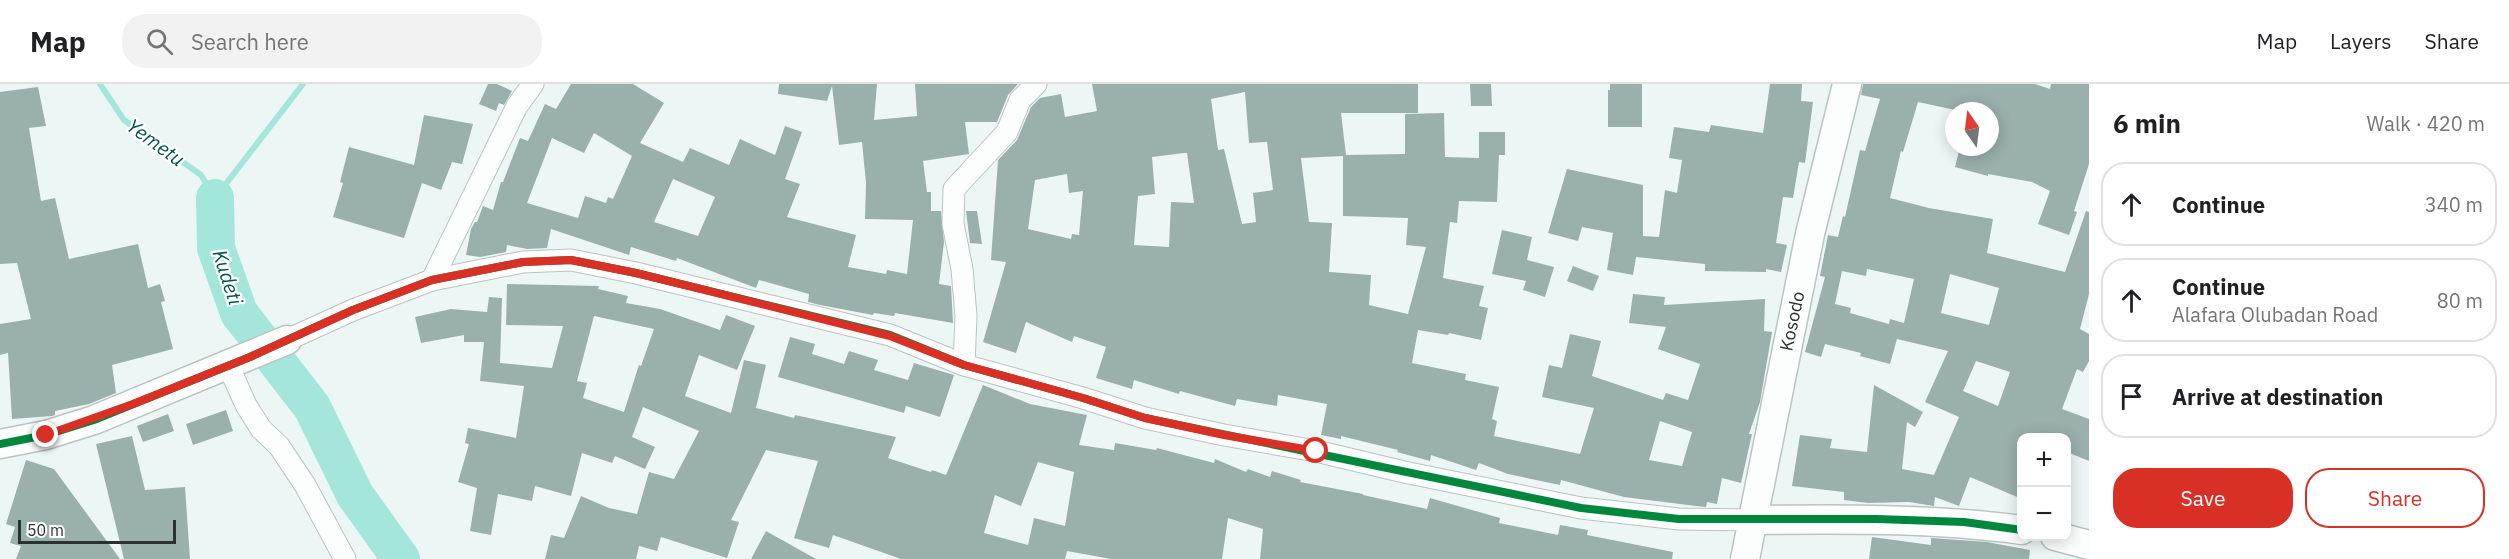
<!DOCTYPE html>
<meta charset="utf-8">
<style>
:root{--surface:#fff;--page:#f2f2f2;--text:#202124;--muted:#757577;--line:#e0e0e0;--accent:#d93025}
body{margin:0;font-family:"IBM Plex Sans",sans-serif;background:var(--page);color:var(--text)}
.controls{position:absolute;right:18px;bottom:18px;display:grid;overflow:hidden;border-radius:12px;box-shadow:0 3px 15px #0003}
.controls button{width:54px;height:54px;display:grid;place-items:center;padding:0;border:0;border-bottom:2px solid var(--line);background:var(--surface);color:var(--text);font:30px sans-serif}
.compass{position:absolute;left:1945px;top:18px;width:54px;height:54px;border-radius:50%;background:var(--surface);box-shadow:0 3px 15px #0003;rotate:346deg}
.scale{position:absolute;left:18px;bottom:15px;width:158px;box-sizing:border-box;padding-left:6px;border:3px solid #2a3130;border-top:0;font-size:16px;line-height:21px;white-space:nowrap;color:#2a3130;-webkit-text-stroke:4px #fff;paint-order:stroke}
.stop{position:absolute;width:18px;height:18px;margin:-14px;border:4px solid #d93025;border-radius:50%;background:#fff}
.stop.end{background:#d93025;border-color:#fff;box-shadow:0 2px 6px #0008}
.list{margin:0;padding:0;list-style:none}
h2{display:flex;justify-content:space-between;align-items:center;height:78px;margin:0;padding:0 24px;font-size:26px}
h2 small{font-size:20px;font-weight:400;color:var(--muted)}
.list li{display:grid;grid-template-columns:39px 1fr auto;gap:18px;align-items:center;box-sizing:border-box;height:84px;margin:0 12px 12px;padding:0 12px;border:2px solid var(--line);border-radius:24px}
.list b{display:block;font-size:22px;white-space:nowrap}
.list p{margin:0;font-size:20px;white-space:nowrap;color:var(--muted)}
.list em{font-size:20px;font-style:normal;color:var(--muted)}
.actions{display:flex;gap:12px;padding:18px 24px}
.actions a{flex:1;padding:14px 0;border:2px solid var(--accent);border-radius:24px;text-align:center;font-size:21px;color:var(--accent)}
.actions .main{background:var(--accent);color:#fff}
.icon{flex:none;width:33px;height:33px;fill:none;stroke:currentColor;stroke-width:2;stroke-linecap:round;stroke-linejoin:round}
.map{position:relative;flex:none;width:2089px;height:475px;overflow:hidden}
header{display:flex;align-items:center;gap:36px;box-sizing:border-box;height:84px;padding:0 30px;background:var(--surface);border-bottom:2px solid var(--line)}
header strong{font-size:28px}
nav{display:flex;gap:33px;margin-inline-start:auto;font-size:21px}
.search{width:420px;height:54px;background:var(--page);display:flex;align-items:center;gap:15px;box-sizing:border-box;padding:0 21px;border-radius:24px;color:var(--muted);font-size:22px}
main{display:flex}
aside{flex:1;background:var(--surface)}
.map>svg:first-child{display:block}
</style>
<header>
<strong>Map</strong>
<div class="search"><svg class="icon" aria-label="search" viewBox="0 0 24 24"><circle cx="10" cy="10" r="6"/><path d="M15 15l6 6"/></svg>Search here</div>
<nav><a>Map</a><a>Layers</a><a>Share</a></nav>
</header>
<main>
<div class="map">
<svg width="2089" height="475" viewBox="0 0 2089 475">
<rect width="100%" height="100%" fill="#ecf7f5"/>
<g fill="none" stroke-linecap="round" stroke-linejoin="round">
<path stroke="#a5e6dc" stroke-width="6" d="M100,0L124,36L201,91L215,114L303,0"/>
<path stroke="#a5e6dc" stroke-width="38" d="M215,114L216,164L239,229L312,323L355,411L401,475"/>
</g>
<g fill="#9ab0ad" fill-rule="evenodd">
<path d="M488,0H497L512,7L504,21L499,19L496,27L479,20Z"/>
<path d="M571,0H633L664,19L640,59L683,78L690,64L729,81L740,55L775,71L785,42L802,48L785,95L800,100L787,133L856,151L848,183L886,190L887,186L907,190L913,136L865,135L866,99L862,58L839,61L832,2L827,17L778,10L779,0H877L874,36L917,32L915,0H1018L1008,11L997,38H965L969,70L923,77L927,108H931V127H941L944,158L939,200L951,202L953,239L895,229L894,232L874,229L873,231L820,221L808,218L809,210L759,196L756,204L677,174L676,177L631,163L629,171L551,145L547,164L527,165L507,161L506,168L480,173L466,171L471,145L475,138H477L483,122L493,126L501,98H503L520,54L528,57L545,20L556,25ZM594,49L632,72L613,115L608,113L606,119L585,112L578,134L527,119L552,54L584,69ZM673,95L715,113L698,152L654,138Z"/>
<path d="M1092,0H1418V29H1341L1346,71L1405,70V30L1444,29L1445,73L1479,74V48H1505V71H1499L1497,118L1459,117L1457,139L1450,138L1443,194L1484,202L1479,222L1488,224L1481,256L1449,249L1448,251L1418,246L1412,279L1466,290L1465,296L1499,303L1492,335L1497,337L1494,352L1580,370L1594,324L1542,313L1549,281L1562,284L1570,250L1601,257L1592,292L1663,316L1666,309L1688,316L1700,280L1658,265L1666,243L1629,239L1633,210L1665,213L1664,221L1765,215L1764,247L1772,248L1760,318L1749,350H1752L1741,399L1722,394L1717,420L1707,418L1706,423L1696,422L1624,413L1561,396L1560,401L1508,390L1479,379L1476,386L1431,371L1430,377L1397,368L1398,366L1341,352V355L1321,351L1327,320L1278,311L1277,322L1237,315L1235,322L1180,307L1179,310L1134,296L1132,305L1096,294L1106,263L1074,252L1072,258L1026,238L1016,269L983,258L1006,178L991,176L998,76L1017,56L1031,23L1040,14L1061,10L1065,33L1097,27ZM1245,8L1249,59L1267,58L1273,106L1253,109L1256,138L1242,140L1224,65L1218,66L1211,15ZM1184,69H1187L1194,119L1171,118L1169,163L1134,161L1138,112L1155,110L1152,73ZM1343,72V132L1408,134L1406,161L1426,163L1408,230L1369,221L1371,191L1329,188L1332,139L1309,138L1301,74ZM1067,90L1069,109L1083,107L1079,151L1072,150L1071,155L1028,145L1035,96ZM1660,337L1692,348L1682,382L1649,376Z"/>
<path d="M1470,0H1491L1492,22H1471Z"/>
<path d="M1610,0H1642V43H1608V6H1610Z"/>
<path d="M1770,0H1802L1801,17L1813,18L1805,79L1799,78L1793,114L1783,113L1776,159L1787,161L1781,188L1766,185V188L1705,187V180L1636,173L1633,191L1607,186L1613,149L1582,143L1578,157L1548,149L1567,85L1643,101V152L1659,153L1665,106L1677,109L1682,76L1669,74L1674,43L1709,48L1711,41L1763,49Z"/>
<path d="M1863,0H2035L2050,5L2051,0H2089V80L2074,127L2077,128L2069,151L2038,140L2050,107L2032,98L1988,90V92L1955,83L1960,63H1990V27H1960L1918,18L1903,68L1901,67L1890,114L1929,124L1993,135L1987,169L2065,188L2086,127L2089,128V210L2080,245L2089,250V277L2083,288L2077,285L2062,325L2089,335V377L2067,368V354H2022V415L1970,393L1959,422L1935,413L1934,422L1909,418L1868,419L1844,416V408L1792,402L1800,351L1832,355L1830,364L1867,368L1874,301L1923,328L1915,343L1907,338L1902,385L1934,391L1959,333L1925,318L1948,267L1897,255L1890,280L1860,272L1861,269L1825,260L1821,273L1805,268L1825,193L1820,192L1828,151L1838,153L1843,132L1845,133L1860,66L1865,67L1880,15L1861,11ZM1867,185L1914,195L1904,239L1890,235L1889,240L1850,229L1851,224L1835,220L1842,187L1866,192ZM1950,190L1999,204L1989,241L1941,229ZM1976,277L2010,288L1998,322L1963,307Z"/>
<path d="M38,3L46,42L29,44L41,117L55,114L69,175L138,160L148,204L160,200L165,217L161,218L173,265L112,281L116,309L89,320L55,327V331L52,332L12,335L8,269L0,271V240L31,235L17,179L0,180V8Z"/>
<path d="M424,31L473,40L462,80L452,78L441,106L422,99L404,154L333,133L343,99L340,98L349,63L414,81Z"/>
<path d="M966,127H977L982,160L970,159Z"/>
<path d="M1502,146L1532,153L1527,176L1554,183L1545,213L1523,206L1526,197L1492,190Z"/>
<path d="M1573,182L1599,192L1593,207L1567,197Z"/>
<path d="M507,200L599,202L598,205L628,212L626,219L660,225L720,246L726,231L755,242L737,286L699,271L685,312L731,329L744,276L766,281L756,324L794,334L795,331L896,353L888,374L931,388L932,386L946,391L983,301L1030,320L1087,331L1079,361L1114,366L1115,359L1156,366L1157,364L1214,379L1215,375L1246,388L1248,385L1270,393L1272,387L1301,396L1300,398L1363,410V411L1427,425L1430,414L1500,434L1499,439L1558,451L1560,441L1588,446L1587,451L1673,468L1672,475H1260L1263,445L1228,434L1222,475H1111L1067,467L1065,475H901L833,451L829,464L794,454L818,377L766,366L731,436L739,438L727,474L661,453L657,467L639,462L636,475H545L551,451L564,454L581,412L609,424L637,430L649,388L674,395L699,347L643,323L632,353L655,363L645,385L615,372L612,379L582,369L571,412L535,402L532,417L498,410L491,451L470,447L477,404L458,398L469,360L465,359L468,344L516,354L524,302L480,297L484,258H464V251L421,259L415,233L451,225L487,228L489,213L502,214L500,279L552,284L563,242L506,241ZM594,232L654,245L641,282L639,281L624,328L583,314L587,299L577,297ZM1038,378L1074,388L1065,442L1034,434L1028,461L984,449L995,411L1021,422Z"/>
<path d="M790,253L815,260L812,270L844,280L849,267L878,276L874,286L908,296L914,279L954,291L940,333L906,322L904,329L778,293Z"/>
<path d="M226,326L233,347L193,361L186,340Z"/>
<path d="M168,330L174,347L143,358L137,342Z"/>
<path d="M132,352L145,406L185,403L190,475H124L96,360Z"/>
<path d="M26,376L54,385L120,475H16L21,462L10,459L15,443L6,440Z"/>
<path d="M766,447L816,475H751Z"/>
<path d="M1872,453L1931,461V454L1987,458L2030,466L2029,475H1869Z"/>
</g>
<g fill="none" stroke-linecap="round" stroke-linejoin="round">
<g stroke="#bac3c1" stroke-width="23">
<g id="street">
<path d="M432,196L517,22L533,0"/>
<path d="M287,256L353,226L432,196L523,178L571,176L636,189L890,251L964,281L1083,314L1145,334L1224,351L1316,367L1404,388L1581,424L1679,435L1751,436"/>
<path d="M228,281L246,321L261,345L279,362L305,401L345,475"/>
<path d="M964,281L966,232L962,185L953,140L954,105L1007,48L1020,16L1036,0"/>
</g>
</g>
<g stroke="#bac3c1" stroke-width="31">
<g id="secondary">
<path d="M0,360L46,351L94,336L287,256"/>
<path d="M1751,436C1842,435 1932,434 2022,446"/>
<path d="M2055,452L2089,461"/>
<path d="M1745,475L1810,150L1847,0"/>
</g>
</g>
<use href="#street" stroke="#fcfefe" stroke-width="21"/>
<use href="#secondary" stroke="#fcfefe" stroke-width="28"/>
<g stroke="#fff" stroke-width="11">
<path id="cycleway" d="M0,360L46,351L94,336L250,273L353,226L432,196L523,178L571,176L636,189L890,251L964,281L1083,314L1145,334L1581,424L1679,435H1877L1964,438L2022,446"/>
</g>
<use href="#cycleway" stroke="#00873e" stroke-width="8"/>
</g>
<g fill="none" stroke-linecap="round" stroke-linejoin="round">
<path stroke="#d93025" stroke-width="8" d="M46,351L133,320L250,273L353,226L432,196L523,178L571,176L636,189L890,252L964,281L1083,314L1145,334L1224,351L1316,367"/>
</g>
<g text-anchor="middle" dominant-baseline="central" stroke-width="4.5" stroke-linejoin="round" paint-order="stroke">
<g font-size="18" fill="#2a3130" stroke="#fff">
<text transform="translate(1792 237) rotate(-78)">Kosodo</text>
</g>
<g font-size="20" font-style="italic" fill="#03554c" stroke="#fff">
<text transform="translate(156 58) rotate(36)">Yemetu</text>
<text transform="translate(228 193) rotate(72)">Kudeti</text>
</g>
</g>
</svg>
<div class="controls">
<button>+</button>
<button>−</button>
</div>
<svg class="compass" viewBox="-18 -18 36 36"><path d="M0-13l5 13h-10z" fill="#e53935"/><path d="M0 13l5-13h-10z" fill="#757577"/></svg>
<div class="scale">50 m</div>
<div class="stop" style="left:1316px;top:367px"></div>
<div class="stop end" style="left:46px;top:351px"></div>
</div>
<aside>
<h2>6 min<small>Walk · 420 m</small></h2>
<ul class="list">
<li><svg class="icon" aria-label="ahead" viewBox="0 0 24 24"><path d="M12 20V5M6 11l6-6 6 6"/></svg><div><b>Continue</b></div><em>340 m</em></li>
<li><svg class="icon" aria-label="ahead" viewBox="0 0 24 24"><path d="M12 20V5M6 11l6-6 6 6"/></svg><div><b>Continue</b><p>Alafara Olubadan Road</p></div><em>80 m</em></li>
<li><svg class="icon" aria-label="arrive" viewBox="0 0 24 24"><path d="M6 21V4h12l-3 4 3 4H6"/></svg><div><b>Arrive at destination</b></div></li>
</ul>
<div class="actions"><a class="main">Save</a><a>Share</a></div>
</aside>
</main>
